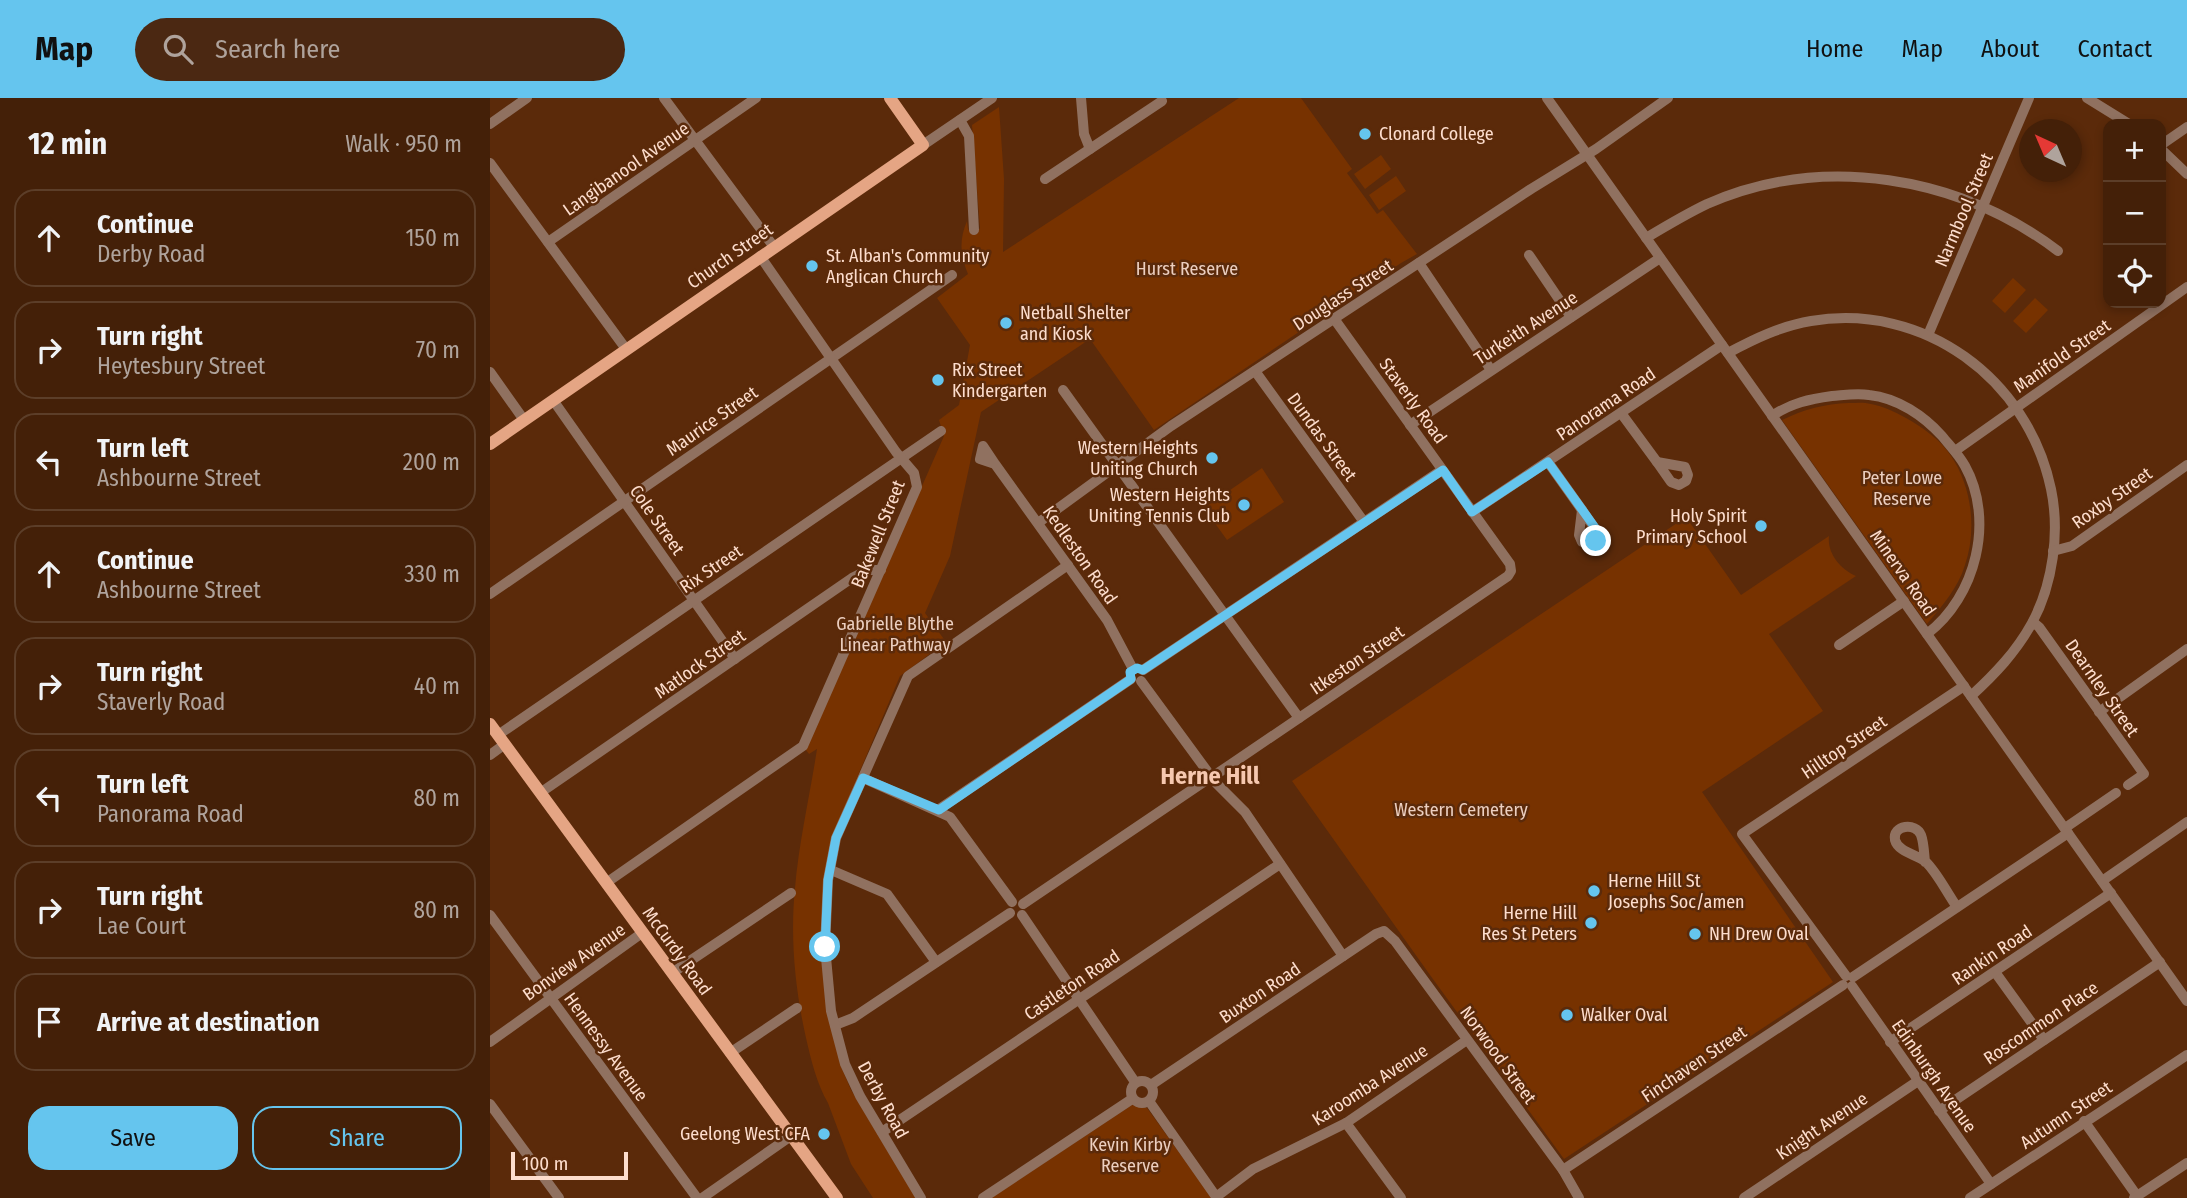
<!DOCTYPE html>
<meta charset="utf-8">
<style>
:root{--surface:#442008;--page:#4b2812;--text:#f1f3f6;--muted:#afa39c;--line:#5c3e29;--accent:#65c5ee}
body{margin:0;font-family:"Fira Sans Condensed",sans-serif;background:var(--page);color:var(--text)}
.controls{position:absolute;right:21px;top:21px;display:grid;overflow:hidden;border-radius:14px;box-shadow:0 4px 10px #0003}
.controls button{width:63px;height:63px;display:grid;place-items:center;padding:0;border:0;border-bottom:2px solid var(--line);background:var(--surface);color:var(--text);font:35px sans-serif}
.compass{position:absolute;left:1529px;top:21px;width:63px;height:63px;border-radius:50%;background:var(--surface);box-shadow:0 4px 10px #0003;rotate:316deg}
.scale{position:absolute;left:21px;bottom:18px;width:117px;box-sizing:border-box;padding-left:7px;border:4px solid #fdddcd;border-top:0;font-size:19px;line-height:24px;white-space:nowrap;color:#fdddcd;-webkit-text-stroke:5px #5b2a0a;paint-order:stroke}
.stop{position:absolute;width:21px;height:21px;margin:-16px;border:5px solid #65c5ee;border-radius:50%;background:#fff}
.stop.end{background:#65c5ee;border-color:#fff;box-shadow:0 2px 7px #0008}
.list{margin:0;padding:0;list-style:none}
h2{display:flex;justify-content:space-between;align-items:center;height:91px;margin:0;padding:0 28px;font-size:30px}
h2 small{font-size:23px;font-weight:400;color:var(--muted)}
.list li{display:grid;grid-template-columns:46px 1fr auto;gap:21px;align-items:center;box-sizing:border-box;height:98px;margin:0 14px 14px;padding:0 14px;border:2px solid var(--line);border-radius:21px}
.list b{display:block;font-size:26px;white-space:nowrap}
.list p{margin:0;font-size:23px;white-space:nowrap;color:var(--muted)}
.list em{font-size:23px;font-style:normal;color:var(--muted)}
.actions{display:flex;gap:14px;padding:21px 28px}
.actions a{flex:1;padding:16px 0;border:2px solid var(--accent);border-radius:21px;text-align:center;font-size:24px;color:var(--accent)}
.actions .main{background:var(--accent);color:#111}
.icon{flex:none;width:38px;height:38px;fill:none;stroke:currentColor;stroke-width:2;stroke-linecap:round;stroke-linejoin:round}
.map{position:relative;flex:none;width:1697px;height:1100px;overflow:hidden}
header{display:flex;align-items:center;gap:42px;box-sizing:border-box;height:98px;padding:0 35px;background:var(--accent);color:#111}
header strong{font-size:33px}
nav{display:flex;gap:38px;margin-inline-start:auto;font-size:24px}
.search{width:490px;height:63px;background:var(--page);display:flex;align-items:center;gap:18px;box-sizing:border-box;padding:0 24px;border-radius:38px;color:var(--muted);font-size:26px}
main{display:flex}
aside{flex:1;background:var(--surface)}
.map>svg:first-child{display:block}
</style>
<header>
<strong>Map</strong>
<div class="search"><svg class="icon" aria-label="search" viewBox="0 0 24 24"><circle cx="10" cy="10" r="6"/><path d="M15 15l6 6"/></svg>Search here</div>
<nav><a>Home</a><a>Map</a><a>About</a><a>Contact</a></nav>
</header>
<main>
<aside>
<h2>12 min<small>Walk · 950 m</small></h2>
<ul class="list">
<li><svg class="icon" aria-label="ahead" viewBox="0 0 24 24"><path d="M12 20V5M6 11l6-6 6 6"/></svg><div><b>Continue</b><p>Derby Road</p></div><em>150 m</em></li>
<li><svg class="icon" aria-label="right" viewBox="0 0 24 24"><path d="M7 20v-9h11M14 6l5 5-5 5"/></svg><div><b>Turn right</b><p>Heytesbury Street</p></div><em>70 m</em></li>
<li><svg class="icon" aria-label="left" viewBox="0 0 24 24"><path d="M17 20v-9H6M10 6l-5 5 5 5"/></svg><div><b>Turn left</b><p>Ashbourne Street</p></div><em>200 m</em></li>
<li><svg class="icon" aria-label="ahead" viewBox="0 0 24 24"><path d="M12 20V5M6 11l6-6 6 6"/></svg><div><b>Continue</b><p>Ashbourne Street</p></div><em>330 m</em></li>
<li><svg class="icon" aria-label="right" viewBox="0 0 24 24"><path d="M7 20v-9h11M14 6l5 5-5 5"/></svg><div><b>Turn right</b><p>Staverly Road</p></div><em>40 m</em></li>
<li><svg class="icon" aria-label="left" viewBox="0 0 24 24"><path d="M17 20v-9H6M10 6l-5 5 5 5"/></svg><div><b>Turn left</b><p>Panorama Road</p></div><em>80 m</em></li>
<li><svg class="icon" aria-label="right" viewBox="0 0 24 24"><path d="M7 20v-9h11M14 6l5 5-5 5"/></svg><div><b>Turn right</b><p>Lae Court</p></div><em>80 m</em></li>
<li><svg class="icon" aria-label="arrive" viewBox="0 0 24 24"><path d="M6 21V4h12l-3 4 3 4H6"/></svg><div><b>Arrive at destination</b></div></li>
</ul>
<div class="actions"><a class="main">Save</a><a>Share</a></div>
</aside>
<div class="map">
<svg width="1697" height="1100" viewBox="0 0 1697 1100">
<rect width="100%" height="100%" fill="#5b2a0a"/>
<g fill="#773200">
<path d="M749,0H811L862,71L857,75L887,116L893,112L927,156L911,165L664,332L600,241L491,314L460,458L435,515L456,544L410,578L342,739L334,782L350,966L361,992L426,1100H383L361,1066L338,1005C327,986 321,962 316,940C305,891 300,840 305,790C309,743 320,697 327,651L319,656L316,652L454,338L449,322L469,307L480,247L447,200L478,176C470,157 469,142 477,123L478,131L481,135H487L490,130L482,27L509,9L514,81L513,154Z"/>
<path d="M891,57L901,71L875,91L864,76Z"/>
<path d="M906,78L916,93L889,112L879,97Z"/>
<path d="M1523,180L1536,192L1515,215L1502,203Z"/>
<path d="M1545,200L1558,212L1536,235L1523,223Z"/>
<path d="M1359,305C1366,305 1374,304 1381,306C1393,308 1405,314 1416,320C1432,329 1451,342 1461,358C1482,389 1487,432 1475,467C1468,490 1452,508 1437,526L1292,322C1315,311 1334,306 1359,305Z"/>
<path d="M772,370L794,404L737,442L714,410Z"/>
<path d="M1196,419L1251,497L1339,438C1337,455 1350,471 1366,478L1279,536L1333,613L1212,694L1343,884L1074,1061L940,877L802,683Z"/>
<path d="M642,1007L657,1010L722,1100H501Z"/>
</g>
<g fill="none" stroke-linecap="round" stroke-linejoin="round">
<g stroke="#907160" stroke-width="10">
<path d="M174,0L284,149"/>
<path d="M591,0L594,36L600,51"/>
<path d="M1057,0L1697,903"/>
<path d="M1597,0L1639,26"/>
<path d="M470,22L479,38L484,132"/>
<path d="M0,26L37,0"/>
<path d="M433,47L502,0"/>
<path d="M1671,47L1697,29"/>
<path d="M1671,51L1697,76"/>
<path d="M0,65L136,251"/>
<path d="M555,81L672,3"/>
<path d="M1156,140C1176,128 1196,116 1217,106C1333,55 1469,78 1568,153"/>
<path d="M58,144L266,0"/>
<path d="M1039,157L1081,219"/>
<path d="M929,165L1001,272"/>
<path d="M1438,237L1539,0"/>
<path d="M1238,255C1264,241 1291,228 1321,223C1434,204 1538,281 1561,391C1570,434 1563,486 1542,525C1526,554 1505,576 1481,598"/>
<path d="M765,273L874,424"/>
<path d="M0,274L34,322"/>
<path d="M573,292L809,620"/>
<path d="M63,302L245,561"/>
<path d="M1131,315L1167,364"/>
<path d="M1282,318C1301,305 1320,301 1342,298C1355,297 1367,295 1379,297C1408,300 1434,318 1452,338C1460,348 1469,357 1475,368C1505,422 1486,499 1437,536"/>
<path d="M920,327L1170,160"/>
<path d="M1465,353L1697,189"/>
<path d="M1058,364L1092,412"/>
<path d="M1167,364L1195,369L1198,377L1196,383L1189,387L1181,384Z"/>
<path d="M505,366L493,348L490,361L505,366L617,522L643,571"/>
<path d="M1092,412L1108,435L1106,443L1100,446L1092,444L1089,437Z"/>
<path d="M982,414L1232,247"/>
<path d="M548,425L681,328L1041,91L1106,51L1178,0"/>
<path d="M1563,453L1582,448L1697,367"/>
<path d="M0,496L462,177"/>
<path d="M1543,524L1549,529L1654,676L1638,687"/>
<path d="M1349,547L1414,503"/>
<path d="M653,572L952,372"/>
<path d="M651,583L717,673"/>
<path d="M1609,614L1697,551"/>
<path d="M8,637L451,333"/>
<path d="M0,657L15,646"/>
<path d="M728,675L1018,478L1021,473L1020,466L845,222"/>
<path d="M373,680L460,719L522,804"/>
<path d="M726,685L755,714L853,858"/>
<path d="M50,695L362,480L378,472H391"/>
<path d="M448,712L641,581"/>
<path d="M1575,730L1626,695"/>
<path d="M1435,764C1434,756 1434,745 1431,737C1426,724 1402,727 1405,742C1408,754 1428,757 1436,764C1448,776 1457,795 1467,809"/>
<path d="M341,772L397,796L446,864"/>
<path d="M1612,783L1697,724"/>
<path d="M116,785L313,648L427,389L424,375L406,354L270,158"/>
<path d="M533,806L715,683"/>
<path d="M0,817L207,1100"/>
<path d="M532,817L645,984"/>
<path d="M1505,874L1554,942"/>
<path d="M182,875L301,795"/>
<path d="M1356,878L1252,736L1474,588"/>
<path d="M1363,879L1578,735"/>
<path d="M1362,888L1501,1086"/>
<path d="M345,927L363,920L520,815"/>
<path d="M0,944L152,835"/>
<path d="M1400,944L1621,795"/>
<path d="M240,955L307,910"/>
<circle cx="652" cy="994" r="11"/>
<path d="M661,987L886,836L894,833L905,843L1073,1072L1089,1100"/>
<path d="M659,1003L727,1100"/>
<path d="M0,1006L69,1100"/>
<path d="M1449,1013L1670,864"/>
<path d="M1594,1023L1647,1098"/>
<path d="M856,1025L911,1100"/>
<path d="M392,1034L790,766"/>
<path d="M1073,1072L1353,887"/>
<path d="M726,1099L763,1071L856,1025L977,942"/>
<path d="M212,1100L301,1038"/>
<path d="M431,1100L370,998L355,966L341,913L335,849L338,782L346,740L418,578L578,467"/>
<path d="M493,1100L642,1001"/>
<path d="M1254,1100L1428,983"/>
<path d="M1480,1100L1697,957"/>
<path d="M1644,1100L1697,1065"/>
</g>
<g stroke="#e5a584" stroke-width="12">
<path d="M0,346L433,47L400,0"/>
<path d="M0,626L347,1100"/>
</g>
</g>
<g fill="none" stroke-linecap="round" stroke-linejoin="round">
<path stroke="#65c5ee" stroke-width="9" d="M335,849L338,782L346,740L373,680L449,712L641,581L640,574L647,570L653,572L953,372L982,414L1058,364L1106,431L1108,435L1106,443"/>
</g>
<g fill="#65c5ee" stroke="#5b2a0a" stroke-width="2.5">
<circle cx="875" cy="36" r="7"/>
<circle cx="322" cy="168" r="7"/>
<circle cx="516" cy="225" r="7"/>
<circle cx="448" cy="282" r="7"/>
<circle cx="722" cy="360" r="7"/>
<circle cx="754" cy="407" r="7"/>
<circle cx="1271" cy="428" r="7"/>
<circle cx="1104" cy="793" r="7"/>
<circle cx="1101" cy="825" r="7"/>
<circle cx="1205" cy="836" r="7"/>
<circle cx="1077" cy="917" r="7"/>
<circle cx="334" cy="1036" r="7"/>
</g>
<g text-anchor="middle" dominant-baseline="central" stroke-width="5" stroke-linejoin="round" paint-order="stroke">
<g font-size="18" fill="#fdddcd" stroke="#5b2a0a" text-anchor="start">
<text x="889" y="36">Clonard College</text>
<text x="336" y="158">St. Alban's Community<tspan x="336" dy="21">Anglican Church</tspan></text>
<text x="530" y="215">Netball Shelter<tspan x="530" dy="21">and Kiosk</tspan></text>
<text x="462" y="272">Rix Street<tspan x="462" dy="21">Kindergarten</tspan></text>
<text x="708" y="350" text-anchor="end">Western Heights<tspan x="708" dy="21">Uniting Church</tspan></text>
<text x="740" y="397" text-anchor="end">Western Heights<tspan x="740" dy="21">Uniting Tennis Club</tspan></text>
<text x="1257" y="418" text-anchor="end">Holy Spirit<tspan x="1257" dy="21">Primary School</tspan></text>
<text x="1118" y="783">Herne Hill St<tspan x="1118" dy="21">Josephs Soc/amen</tspan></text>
<text x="1087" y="815" text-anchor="end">Herne Hill<tspan x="1087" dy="21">Res St Peters</tspan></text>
<text x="1219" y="836">NH Drew Oval</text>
<text x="1091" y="917">Walker Oval</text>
<text x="320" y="1036" text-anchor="end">Geelong West CFA</text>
</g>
<g font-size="18" fill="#fdddcd" stroke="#5b2a0a">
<text transform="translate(136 71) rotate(-35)">Langibanool Avenue</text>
<text transform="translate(1474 112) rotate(-67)">Narmbool Street</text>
<text transform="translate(240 158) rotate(-35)">Church Street</text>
<text transform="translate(853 197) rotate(-33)">Douglass Street</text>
<text transform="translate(1036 230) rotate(-33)">Turkeith Avenue</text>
<text transform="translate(1572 258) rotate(-35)">Manifold Street</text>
<text transform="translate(923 303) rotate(54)">Staverly Road</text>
<text transform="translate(1116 306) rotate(-34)">Panorama Road</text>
<text transform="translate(222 323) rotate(-35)">Maurice Street</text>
<text transform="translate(832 339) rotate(54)">Dundas Street</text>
<text transform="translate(1622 400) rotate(-35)">Roxby Street</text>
<text transform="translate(167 422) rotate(55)">Cole Street</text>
<text transform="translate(388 436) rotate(-68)">Bakewell Street</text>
<text transform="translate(590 457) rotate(55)">Kedleston Road</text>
<text transform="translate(221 471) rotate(-34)">Rix Street</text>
<text transform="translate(1413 475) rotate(55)">Minerva Road</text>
<text transform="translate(867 562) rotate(-34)">Itkeston Street</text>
<text transform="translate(210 566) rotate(-35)">Matlock Street</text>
<text transform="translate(1612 590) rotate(55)">Dearnley Street</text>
<text transform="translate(1354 649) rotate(-34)">Hilltop Street</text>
<text transform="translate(187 853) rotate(54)">McCurdy Road</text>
<text transform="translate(1502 857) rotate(-34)">Rankin Road</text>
<text transform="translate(84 864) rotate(-35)">Bonview Avenue</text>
<text transform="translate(582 887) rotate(-34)">Castleton Road</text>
<text transform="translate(770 895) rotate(-34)">Buxton Road</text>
<text transform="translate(1551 925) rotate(-34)">Roscommon Place</text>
<text transform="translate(116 949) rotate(54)">Hennessy Avenue</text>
<text transform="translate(1008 957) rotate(54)">Norwood Street</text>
<text transform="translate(1204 966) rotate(-34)">Finchaven Street</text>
<text transform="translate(1444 978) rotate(55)">Edinburgh Avenue</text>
<text transform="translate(880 987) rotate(-33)">Karoomba Avenue</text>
<text transform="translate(393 1002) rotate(61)">Derby Road</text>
<text transform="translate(1576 1017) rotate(-34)">Autumn Street</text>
<text transform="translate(1332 1028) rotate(-34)">Knight Avenue</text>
</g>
<g font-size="18" fill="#eccfc0" stroke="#5b2a0a">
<text x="697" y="171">Hurst Reserve</text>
<text x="1412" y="380">Peter Lowe<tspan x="1412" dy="21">Reserve</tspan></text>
<text x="405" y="526">Gabrielle Blythe<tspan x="405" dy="21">Linear Pathway</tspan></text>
<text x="971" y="712">Western Cemetery</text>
<text x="640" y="1047">Kevin Kirby<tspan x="640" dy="21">Reserve</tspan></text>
</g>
<g font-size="24" font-weight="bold" fill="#f6c8af" stroke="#5b2a0a">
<text x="720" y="678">Herne Hill</text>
</g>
</g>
</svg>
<div class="controls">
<button>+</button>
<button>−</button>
<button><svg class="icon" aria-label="locate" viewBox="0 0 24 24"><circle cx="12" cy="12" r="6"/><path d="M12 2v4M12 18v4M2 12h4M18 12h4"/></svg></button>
</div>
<svg class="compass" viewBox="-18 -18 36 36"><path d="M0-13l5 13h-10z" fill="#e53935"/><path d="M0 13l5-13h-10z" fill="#afa39c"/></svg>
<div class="scale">100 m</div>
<div class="stop" style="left:335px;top:849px"></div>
<div class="stop end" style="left:1106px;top:443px"></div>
</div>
</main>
